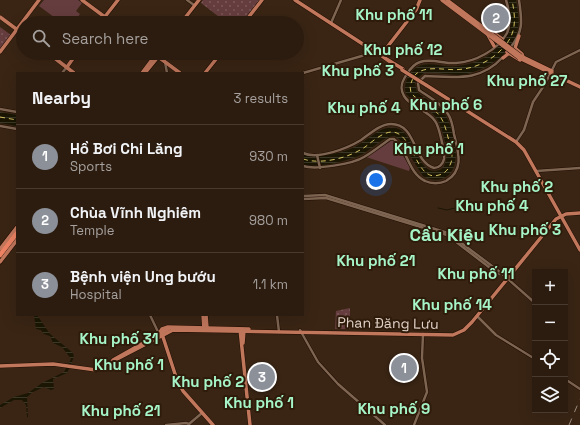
<!DOCTYPE html>
<meta charset="utf-8">
<style>
:root{--surface:#2c1c0f;--page:#342518;--text:#f1f3f6;--muted:#a6a19e;--line:#483a2f;--accent:#8c9099}
body{margin:0;font-family:"Space Grotesk",sans-serif;background:var(--page);color:var(--text)}
.controls{position:absolute;right:12px;bottom:12px;display:grid;overflow:hidden;border-radius:0px;box-shadow:0 4px 16px #0002}
.controls button{width:36px;height:36px;display:grid;place-items:center;padding:0;border:0;border-bottom:1px solid var(--line);background:var(--surface);color:var(--text);font:20px sans-serif}
.you{position:absolute;left:376px;top:180px;width:14px;height:14px;margin:-10px;border:3px solid #fff;border-radius:50%;background:#1a73e8;box-shadow:0 0 0 6px #1a73e833}
.badge{display:grid;place-items:center;width:26px;height:26px;border-radius:50%;background:var(--accent);color:#fff;font-size:13px;font-weight:700}
.pin{position:absolute;translate:-50% -50%;border:2px solid #fff;box-shadow:0 1px 4px #0006}
.list{margin:0;padding:0;list-style:none}
h2{display:flex;justify-content:space-between;align-items:center;height:52px;margin:0;padding:0 16px;font-size:17px}
h2 small{font-size:13px;font-weight:400;color:var(--muted)}
.list li{display:grid;grid-template-columns:26px 1fr auto;gap:12px;align-items:center;box-sizing:border-box;height:64px;padding:0 16px;border-top:1px solid var(--line)}
.list b{display:block;font-size:15px;white-space:nowrap}
.list p{margin:0;font-size:13px;white-space:nowrap;color:var(--muted)}
.list em{font-size:13px;font-style:normal;color:var(--muted)}
.icon{flex:none;width:22px;height:22px;fill:none;stroke:currentColor;stroke-width:2;stroke-linecap:round;stroke-linejoin:round}
.map{position:relative;flex:none;width:580px;height:425px;overflow:hidden}
.search{position:absolute;background:var(--surface);box-shadow:0 4px 16px #0002;left:16px;top:16px;width:288px;height:44px;display:flex;align-items:center;gap:10px;box-sizing:border-box;padding:0 14px;border-radius:22px;color:var(--muted);font-size:15px}
.panel{position:absolute;background:var(--surface);box-shadow:0 4px 16px #0002;left:16px;top:72px;width:288px;height:244px;border-radius:0px}
.map>svg:first-child{display:block}
</style>
<div class="map">
<svg width="580" height="425" viewBox="0 0 580 425">
<defs>
<pattern id="grass-dots" width="8" height="8" patternUnits="userSpaceOnUse"><rect width="8" height="8" fill="#653d3e"/><path d="M2 2h.1M6 6h.1" fill="none" stroke="#7b5858" stroke-width="1.8" stroke-linecap="round"/></pattern>
<pattern id="water-rules" width="6" height="5" patternUnits="userSpaceOnUse"><rect width="6" height="5" fill="#1a1603"/><path d="M0 2.5h6" fill="none" stroke="#3b3726"/></pattern>
</defs>
<rect width="100%" height="100%" fill="#3a2514"/>
<g fill="url(#grass-dots)">
<path d="M203,0H261L242,23H227L201,3Z"/>
<path d="M0,27L11,35L0,49Z"/>
<path d="M350,308V329H335L336,311Z"/>
</g>
<g fill="#653d3e">
<path d="M44,0H78L82,3L76,11L80,14L73,23H62L39,6Z"/>
<path d="M391,141H394L410,167L409,171L366,157Z"/>
</g>
<g fill="url(#water-rules)">
<path d="M508,0H516C517,9 520,19 518,28C514,54 483,73 459,75C447,75 436,72 424,73L420,76L415,83L417,92C426,100 440,105 446,116C454,131 464,169 444,178C437,181 429,180 423,176L400,140L395,136C382,137 373,148 363,154C349,161 317,169 303,164V154C317,159 346,153 358,145C367,140 377,130 387,128C416,122 413,171 435,171C456,171 443,128 437,119C430,108 415,104 406,94C402,84 410,68 422,65C433,62 447,68 458,66C493,62 518,35 508,0Z"/>
<path d="M0,112L17,115V126L0,123Z"/>
<path d="M34,315H37L50,334L73,353L74,357L67,373L53,379L54,389L51,390L44,387L33,392L27,397L28,417H27L26,405L22,400H14L0,408V405L14,397L28,393L42,383L64,372L71,359L62,347L53,343L50,336L44,334L41,330L36,329Z"/>
</g>
<g fill="none" stroke-linecap="round" stroke-linejoin="round">
<path stroke="#1a1603" stroke-width="1" d="M438,208L447,210L467,205"/>
<g stroke="#d5c262" stroke-width="1" stroke-dasharray="5 4" stroke-linecap="butt">
<path d="M507,43C517,30 515,15 512,0"/>
<path d="M414,76C425,63 448,72 463,69C479,67 493,59 504,47"/>
<path d="M0,117L17,120"/>
<path d="M303,159C321,165 349,158 365,147C372,142 381,133 391,132C414,131 415,183 439,175C444,174 448,170 450,165C454,157 451,149 449,141C444,122 443,115 426,104C421,101 415,98 411,93L410,86L413,78"/>
</g>
<g stroke="#200d01" stroke-width="3.5">
<g id="minor">
<path d="M187,0L194,5"/>
<path d="M331,23L341,0"/>
<path d="M510,48C524,31 522,21 519,0"/>
<path d="M165,62L167,73"/>
<path d="M62,73L67,67"/>
<path d="M303,73L372,53"/>
<path d="M0,109L17,112"/>
<path d="M0,126L17,129"/>
<path d="M516,142L524,130L533,102L545,84L556,62L580,50"/>
<path d="M303,153C318,160 348,148 361,140C370,134 380,124 391,124C417,124 412,161 434,168C439,168 443,164 444,159C445,153 439,126 435,121C428,110 411,108 404,96C399,88 402,81 407,74C410,69 414,64 420,62C431,58 445,64 456,63C475,62 498,50 507,33C511,24 509,9 506,0"/>
<path d="M317,155L320,168"/>
<path d="M303,166C315,170 353,164 364,157C373,152 381,145 390,139H394C408,150 408,173 425,181C431,184 440,184 446,181C465,170 458,151 454,134C453,127 452,120 448,114C441,103 429,97 419,90L418,83L425,76C456,77 480,82 503,57"/>
<path d="M536,171L580,168"/>
<path d="M303,196L325,195L448,233L500,272L535,303"/>
<path d="M303,199L326,198L447,235L448,234"/>
<path d="M447,235L498,274H501"/>
<path d="M150,315L159,334"/>
<path d="M277,315L279,332"/>
<path d="M477,316L496,335L535,359"/>
<path d="M300,330L318,362L338,384L385,425"/>
<path d="M565,379L580,389"/>
<path d="M189,424L202,413"/>
<path d="M166,425L186,423L189,424"/>
<path d="M414,425L427,392L422,358L423,334"/>
</g>
</g>
<g stroke="#200d01" stroke-width="4.5">
<g id="major">
<path d="M82,0L113,23"/>
<path d="M295,0L372,50"/>
<path d="M442,0L490,36"/>
<path d="M447,0L492,34"/>
<path d="M0,17L23,34"/>
<path d="M100,23L118,0"/>
<path d="M181,23L199,0"/>
<path d="M244,23L262,0"/>
<path d="M490,32L494,33L502,39"/>
<path d="M488,35L494,46"/>
<path d="M519,36L515,48L522,54L523,57"/>
<path d="M371,48L389,61"/>
<path d="M0,52L39,0"/>
<path d="M507,52L520,60"/>
<path d="M48,53L74,73"/>
<path d="M153,53L180,73"/>
<path d="M381,55L416,10L420,0"/>
<path d="M521,56L552,71"/>
<path d="M503,58L509,53"/>
<path d="M519,58L580,87"/>
<path d="M388,60L403,69"/>
<path d="M67,67L77,53"/>
<path d="M142,73L157,53"/>
<path d="M145,73L158,57"/>
<path d="M205,73L221,53"/>
<path d="M426,85L516,142L524,150L580,250"/>
<path d="M0,249L17,227"/>
<path d="M0,262L17,240"/>
<path d="M203,315L204,329"/>
<path d="M206,315L207,328"/>
<path d="M240,329L250,425"/>
<path d="M159,334L162,329L168,327L249,329"/>
<path d="M162,334L177,380L183,391L213,425"/>
<path d="M243,343L244,330"/>
<path d="M113,360L170,328"/>
<path d="M0,366L53,364L96,370L173,330L453,335L464,330L472,322L556,219L566,214L580,213"/>
</g>
</g>
<g stroke="#200d01" stroke-width="5.5">
<path id="highway" d="M0,255L17,233"/>
</g>
<use href="#minor" stroke="#7e6552" stroke-width="2.5"/>
<use href="#major" stroke="#c1775c" stroke-width="3.5"/>
<use href="#highway" stroke="#ed8363" stroke-width="4.5"/>
<path stroke="#9c8b7e" stroke-width="1" stroke-dasharray="7 7" stroke-linecap="butt" d="M569,425L580,399"/>
<g stroke="#200d01" stroke-width="4.5" stroke-linecap="butt">
<g id="major-bridge">
<path d="M492,34L521,56"/>
<path d="M490,36L519,58"/>
<path d="M402,70L426,85"/>
</g>
</g>
<use href="#major-bridge" stroke="#c1775c" stroke-width="3.5"/>
</g>
<g text-anchor="middle" dominant-baseline="central" stroke-width="4" stroke-linejoin="round" paint-order="stroke">
<g font-size="14" fill="#e1d2c8" stroke="#2f1b0a">
<text transform="translate(388 323) rotate(1)">Phan Đăng Lưu</text>
</g>
<g font-size="15" font-weight="bold" fill="#a6f5c8" stroke="#2f1b0a">
<text x="394" y="14">Khu phố 11</text>
<text x="403" y="49">Khu phố 12</text>
<text x="358" y="70">Khu phố 3</text>
<text x="527" y="80">Khu phố 27</text>
<text x="446" y="104">Khu phố 6</text>
<text x="364" y="107">Khu phố 4</text>
<text x="429" y="148">Khu phố 1</text>
<text x="517" y="186">Khu phố 2</text>
<text x="492" y="205">Khu phố 4</text>
<text x="525" y="229">Khu phố 3</text>
<text x="376" y="260">Khu phố 21</text>
<text x="476" y="273">Khu phố 11</text>
<text x="452" y="304">Khu phố 14</text>
<text x="119" y="338">Khu phố 31</text>
<text x="129" y="364">Khu phố 1</text>
<text x="208" y="381">Khu phố 2</text>
<text x="259" y="402">Khu phố 1</text>
<text x="394" y="408">Khu phố 9</text>
<text x="121" y="410">Khu phố 21</text>
</g>
<g font-size="18" font-weight="bold" fill="#a6f5c8" stroke="#2f1b0a">
<text x="447" y="234">Cầu Kiệu</text>
</g>
</g>
</svg>
<div class="controls">
<button>+</button>
<button>−</button>
<button><svg class="icon" aria-label="locate" viewBox="0 0 24 24"><circle cx="12" cy="12" r="6"/><path d="M12 2v4M12 18v4M2 12h4M18 12h4"/></svg></button>
<button><svg class="icon" aria-label="layers" viewBox="0 0 24 24"><path d="M12 4l9 5-9 5-9-5zM3 14l9 5 9-5"/></svg></button>
</div>
<div class="you"></div>
<div class="pin badge" style="left:404px;top:368px">1</div>
<div class="pin badge" style="left:496px;top:18px">2</div>
<div class="pin badge" style="left:262px;top:377px">3</div>
<div class="search"><svg class="icon" aria-label="search" viewBox="0 0 24 24"><circle cx="10" cy="10" r="6"/><path d="M15 15l6 6"/></svg>Search here</div>
<section class="panel">
<h2>Nearby<small>3 results</small></h2>
<ul class="list">
<li><span class="badge">1</span><div><b>Hồ Bơi Chi Lăng</b><p>Sports</p></div><em>930 m</em></li>
<li><span class="badge">2</span><div><b>Chùa Vĩnh Nghiêm</b><p>Temple</p></div><em>980 m</em></li>
<li><span class="badge">3</span><div><b>Bệnh viện Ung bướu</b><p>Hospital</p></div><em>1.1 km</em></li>
</ul>
</section>
</div>
